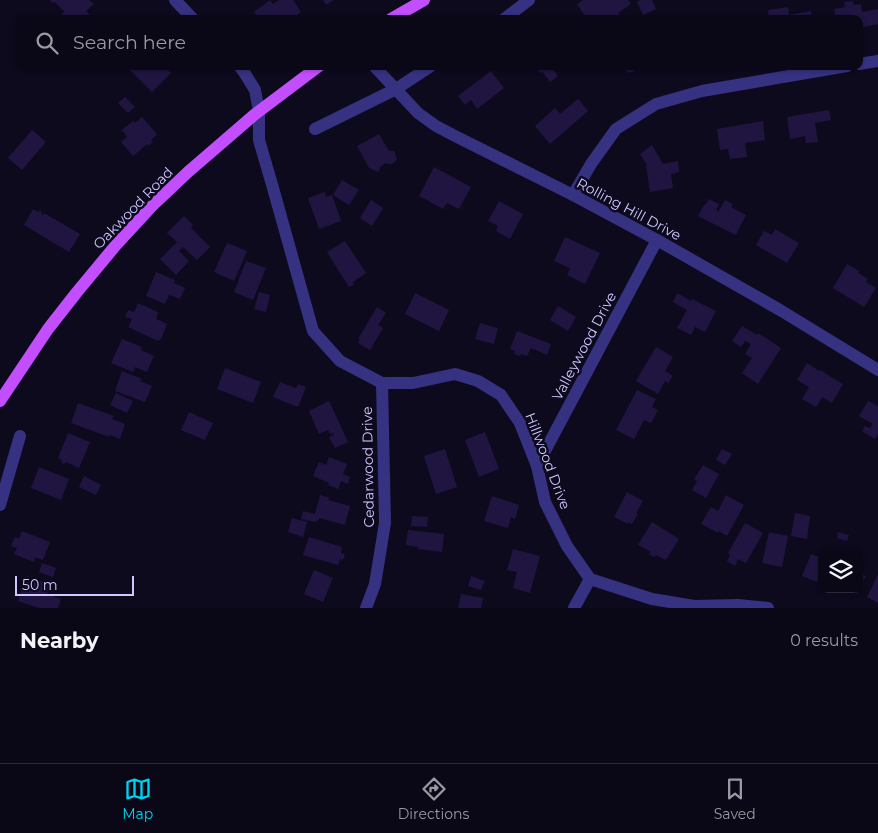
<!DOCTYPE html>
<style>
:root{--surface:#0a0816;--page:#13111f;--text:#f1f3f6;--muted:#999aa1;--line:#2a2935;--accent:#00d3f2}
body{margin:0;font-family:Montserrat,sans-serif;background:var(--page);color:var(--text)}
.controls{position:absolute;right:15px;bottom:15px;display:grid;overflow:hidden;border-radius:10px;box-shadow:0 1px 4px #0004}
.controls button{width:45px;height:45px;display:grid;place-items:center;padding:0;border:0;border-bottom:1px solid var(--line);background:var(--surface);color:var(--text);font:25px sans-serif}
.scale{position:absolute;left:15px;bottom:12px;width:119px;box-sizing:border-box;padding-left:5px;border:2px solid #cfc7ff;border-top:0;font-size:14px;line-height:18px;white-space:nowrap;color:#cfc7ff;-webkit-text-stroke:4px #0e0a1e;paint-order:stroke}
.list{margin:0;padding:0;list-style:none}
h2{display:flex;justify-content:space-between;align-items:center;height:65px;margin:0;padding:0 20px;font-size:21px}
h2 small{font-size:16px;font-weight:400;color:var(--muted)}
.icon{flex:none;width:28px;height:28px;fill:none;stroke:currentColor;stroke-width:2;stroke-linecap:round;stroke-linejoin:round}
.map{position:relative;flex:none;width:878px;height:608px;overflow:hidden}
.search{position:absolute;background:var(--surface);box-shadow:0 1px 4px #0004;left:15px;right:15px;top:15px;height:55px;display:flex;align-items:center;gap:12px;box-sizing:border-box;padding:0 18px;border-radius:10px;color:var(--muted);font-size:19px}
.sheet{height:155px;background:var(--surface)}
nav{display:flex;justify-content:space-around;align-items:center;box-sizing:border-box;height:70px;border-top:1px solid var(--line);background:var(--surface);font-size:14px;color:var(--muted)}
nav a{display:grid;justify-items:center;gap:2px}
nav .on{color:var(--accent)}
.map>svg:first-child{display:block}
</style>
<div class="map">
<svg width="878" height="608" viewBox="0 0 878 608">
<rect width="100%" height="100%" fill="#0e0a1e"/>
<g fill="#1f1540">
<path d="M50,0H89L94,4L86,11L92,17L90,19H58L64,11L55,2L53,3Z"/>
<path d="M270,0L273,4L279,0H293L301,12L292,19H259L254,12Z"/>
<path d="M323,0H334L326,5Z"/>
<path d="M583,0H628L631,4L618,13L620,15L615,19H610L607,15L605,17L603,15L598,19H587L577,4Z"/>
<path d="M641,0H652L656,9L643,15L637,2Z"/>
<path d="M853,1L854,5L861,4L862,12L878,9V24L859,28V19H836L834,9L845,7L844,2Z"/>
<path d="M788,7L789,15L811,11L812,19H769L768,10Z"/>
<path d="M126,66H164L171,73L152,92Z"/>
<path d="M535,66H550L558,76L550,82L542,71L540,73Z"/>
<path d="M625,66H646L628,73Z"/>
<path d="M491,71L504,88L477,109L471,100L465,105L458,96Z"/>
<path d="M125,97L135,107L128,113L118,103Z"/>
<path d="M578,99L588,111L550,144L535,126L555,108L560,114Z"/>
<path d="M829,110L831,120L815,123L818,142L806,143L805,136L790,139L787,117Z"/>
<path d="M142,117L157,134L151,140L153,142L148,146L147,144L133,156L121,142L127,137L122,130L133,121L135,123Z"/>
<path d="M763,121L765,140L745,143L747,157L730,159L728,149L720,150L717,129Z"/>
<path d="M32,130L46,142L22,170L8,158Z"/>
<path d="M379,134L389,151H394L397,159L395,162L392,164H389L386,163L381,166L378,172L369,168L357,146Z"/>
<path d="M652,145L663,164L678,161L679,172L671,174L673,188L650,192L646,166L647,165L640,154Z"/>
<path d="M434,167L471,187L459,209L447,203L443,209L419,196Z"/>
<path d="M342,180L359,190L349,205L333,195Z"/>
<path d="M325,192L326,197L332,195L341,221L319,229L308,198Z"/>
<path d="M709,199L719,204L716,210L718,212L725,200L733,204L731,207L746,215L736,235L698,216L704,205H705Z"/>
<path d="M371,200L383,208L372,226L360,218Z"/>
<path d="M499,201L523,214L510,239L496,231L498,226L488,221Z"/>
<path d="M33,209L38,212L39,210L42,212L41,214L43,215L44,213L80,234L69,252L24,225Z"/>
<path d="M184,216L193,225L191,228L210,247L197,260L183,247L179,251L189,261L176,275L160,259L177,242L167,233Z"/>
<path d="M775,229L799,243L787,263L756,245L764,231L772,235Z"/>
<path d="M565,237L600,253L585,284L567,275L570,268L554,261Z"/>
<path d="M345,241L366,273L353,282L354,285L349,287L327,252Z"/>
<path d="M227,243L247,251L234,281L214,272Z"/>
<path d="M246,261L266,268L253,300L234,292Z"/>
<path d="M847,264L859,271L858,273L868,279L866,282L876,288L864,307L833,288Z"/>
<path d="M156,272L175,280L174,283L185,288L180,299L169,295L165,304L146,296Z"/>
<path d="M259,292L270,295L266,312L254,309Z"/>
<path d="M415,293L449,310L439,331L405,314Z"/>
<path d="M677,293L691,301L692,299L716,311L705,332L695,327L691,335L677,328L687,310L673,302Z"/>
<path d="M138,303L158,312L156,319L167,324L161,339L158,341L128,327L132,319L125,317L128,310L134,312Z"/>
<path d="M558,306L576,317L568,331L550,320Z"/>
<path d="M377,307L386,313L378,325L383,328L370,350L358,343L360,339H358Z"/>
<path d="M480,323L498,328L494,344L475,339Z"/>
<path d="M742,326L757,335L758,333L781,348L758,384L742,373L752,358L745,354L751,344L745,341L741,347L732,341Z"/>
<path d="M517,331L551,344L547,355L531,348L527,356L521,354L520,356L514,354L515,351L510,349Z"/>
<path d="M122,339L142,347L141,350L154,356L147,372L135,367L133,372L111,363Z"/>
<path d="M656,347L673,357L665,371L673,376L668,383L665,381L658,394L636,381Z"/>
<path d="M807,363L819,371L820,370L843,384L832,403L822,397L816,407L802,399L809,387L797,380Z"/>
<path d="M225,368L261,382L253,403L217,389Z"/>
<path d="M122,371L142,379L140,381L152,386L145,402L115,391Z"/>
<path d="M280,382L296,388L298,384L306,387L298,407L273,397Z"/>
<path d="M637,390L656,399L652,407L658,410L651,423L644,420L634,439L616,430Z"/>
<path d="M116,393L133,401L127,413L110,405Z"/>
<path d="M329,401L348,442L335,448L329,437L334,435L333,433L330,434L328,430L319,434L309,411Z"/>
<path d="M868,401L878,406V434L875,439L862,431L865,426L870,428L873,424L859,416Z"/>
<path d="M78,403L114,416L112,419L125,424L120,439L109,435V437L71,423Z"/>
<path d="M189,412L213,423L205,440L181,430Z"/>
<path d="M485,432L499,469L479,477L465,440Z"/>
<path d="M68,433L90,442L79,468L66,462L64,464L61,462L62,460L58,458Z"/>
<path d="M445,449L457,487L436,494L424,456Z"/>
<path d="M722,449L732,454L725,465L716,460Z"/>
<path d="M329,457L347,464L343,474L350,477L348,484L341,481L338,489L328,485L329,483L313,476L319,462L326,465Z"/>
<path d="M703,465L719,474L706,498L692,490L697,481L694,479Z"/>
<path d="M39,467L69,479L61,500L31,488Z"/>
<path d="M84,476L101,485L96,495L79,487Z"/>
<path d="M627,492L643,501L636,513L638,514L632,524L628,522V524L614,517Z"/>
<path d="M320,495L330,498L328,500L350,506L345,525L320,518L316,522L301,519L303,511L315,514Z"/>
<path d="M726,495L744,505L727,536L719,531L718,533L701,524L711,507L718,511Z"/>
<path d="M492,496L519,505L515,519L511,517L508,528L484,521Z"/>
<path d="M795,513L810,516L807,539L791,536Z"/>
<path d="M412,516L428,517L427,527L411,526Z"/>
<path d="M292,518L307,522L303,537L288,532Z"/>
<path d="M652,522L679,539L666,560L656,555L654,557L649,554L651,552L638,545Z"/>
<path d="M745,523L763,533L746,563L738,559L735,566L727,561L730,555L728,553Z"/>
<path d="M408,530L444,534L442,552L418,549V547L406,545Z"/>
<path d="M22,531L50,542L43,560L35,557L34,562L14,554L17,548L11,546L15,537L19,538Z"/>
<path d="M769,532L788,536L782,567L762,563Z"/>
<path d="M838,532L849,535L847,541L837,538Z"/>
<path d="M309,537L342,547L341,553L345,554L343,560L340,559L338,565L303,555Z"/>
<path d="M513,549L540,556L530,593L513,588L517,572L507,570Z"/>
<path d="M811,554L822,558V578L820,583L802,576Z"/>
<path d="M42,563L56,568L53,577L39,572Z"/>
<path d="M314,570L333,578L323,602L304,594Z"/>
<path d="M859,573L866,576L859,589Z"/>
<path d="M878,574V603L867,597Z"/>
<path d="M26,576L50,584L47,594L61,599L58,608H39L18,601Z"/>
<path d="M471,576L485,581L481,590L468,586Z"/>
<path d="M847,589H859L857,594Z"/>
<path d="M461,594L483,598L481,608H458Z"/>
</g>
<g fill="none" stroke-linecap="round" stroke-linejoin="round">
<g stroke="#363181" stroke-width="12">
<path d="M175,0L193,19"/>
<path d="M504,19L529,0"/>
<path d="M859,64L878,61"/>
<path d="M239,66L244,72L255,90L259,111V140L273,188L313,331L340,361L382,383H413L455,374L478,381L501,395L520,423L537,466L545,502L567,546L590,579L652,599L694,606L738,605L768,608"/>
<path d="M374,66L418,113L436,126L455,136L573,195L657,240L780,310L878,370"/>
<path d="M315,129L396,89L431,66"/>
<path d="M573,195L591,164L616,129L656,104L702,91L847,66"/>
<path d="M537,466L657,240"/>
<path d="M0,505L20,436"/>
<path d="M366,608L375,584L385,523L382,383"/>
<path d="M574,608L590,579"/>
</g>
<g stroke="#c24eff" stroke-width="12">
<path d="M391,19L424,0"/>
<path d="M0,401L48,329L77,292L116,245L152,206L188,172L254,115L319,66"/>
</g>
</g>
<g text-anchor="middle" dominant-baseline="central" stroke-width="5" stroke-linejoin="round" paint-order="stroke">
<g font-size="14" fill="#cfc7ff" stroke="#0e0a1e">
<text transform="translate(133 208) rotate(-46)">Oakwood Road</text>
<text transform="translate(629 209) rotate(28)">Rolling Hill Drive</text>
<text transform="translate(584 346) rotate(-62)">Valleywood Drive</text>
<text transform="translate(548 461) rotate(69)">Hillwood Drive</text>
<text transform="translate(368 467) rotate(-91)">Cedarwood Drive</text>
</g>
</g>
</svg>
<div class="controls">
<button><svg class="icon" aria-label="layers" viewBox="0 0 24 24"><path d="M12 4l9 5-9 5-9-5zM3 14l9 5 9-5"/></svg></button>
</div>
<div class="scale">50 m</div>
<div class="search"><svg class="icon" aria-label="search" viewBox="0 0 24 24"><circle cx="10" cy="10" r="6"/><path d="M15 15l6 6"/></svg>Search here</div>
</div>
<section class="sheet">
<h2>Nearby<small>0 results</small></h2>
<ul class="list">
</ul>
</section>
<nav>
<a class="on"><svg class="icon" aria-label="map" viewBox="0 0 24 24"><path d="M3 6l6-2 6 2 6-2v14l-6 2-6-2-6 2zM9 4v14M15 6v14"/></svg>Map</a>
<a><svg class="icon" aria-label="directions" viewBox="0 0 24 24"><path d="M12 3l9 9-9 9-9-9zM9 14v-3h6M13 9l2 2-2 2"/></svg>Directions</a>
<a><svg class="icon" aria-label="saved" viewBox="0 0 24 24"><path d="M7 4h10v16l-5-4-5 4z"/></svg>Saved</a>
</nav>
